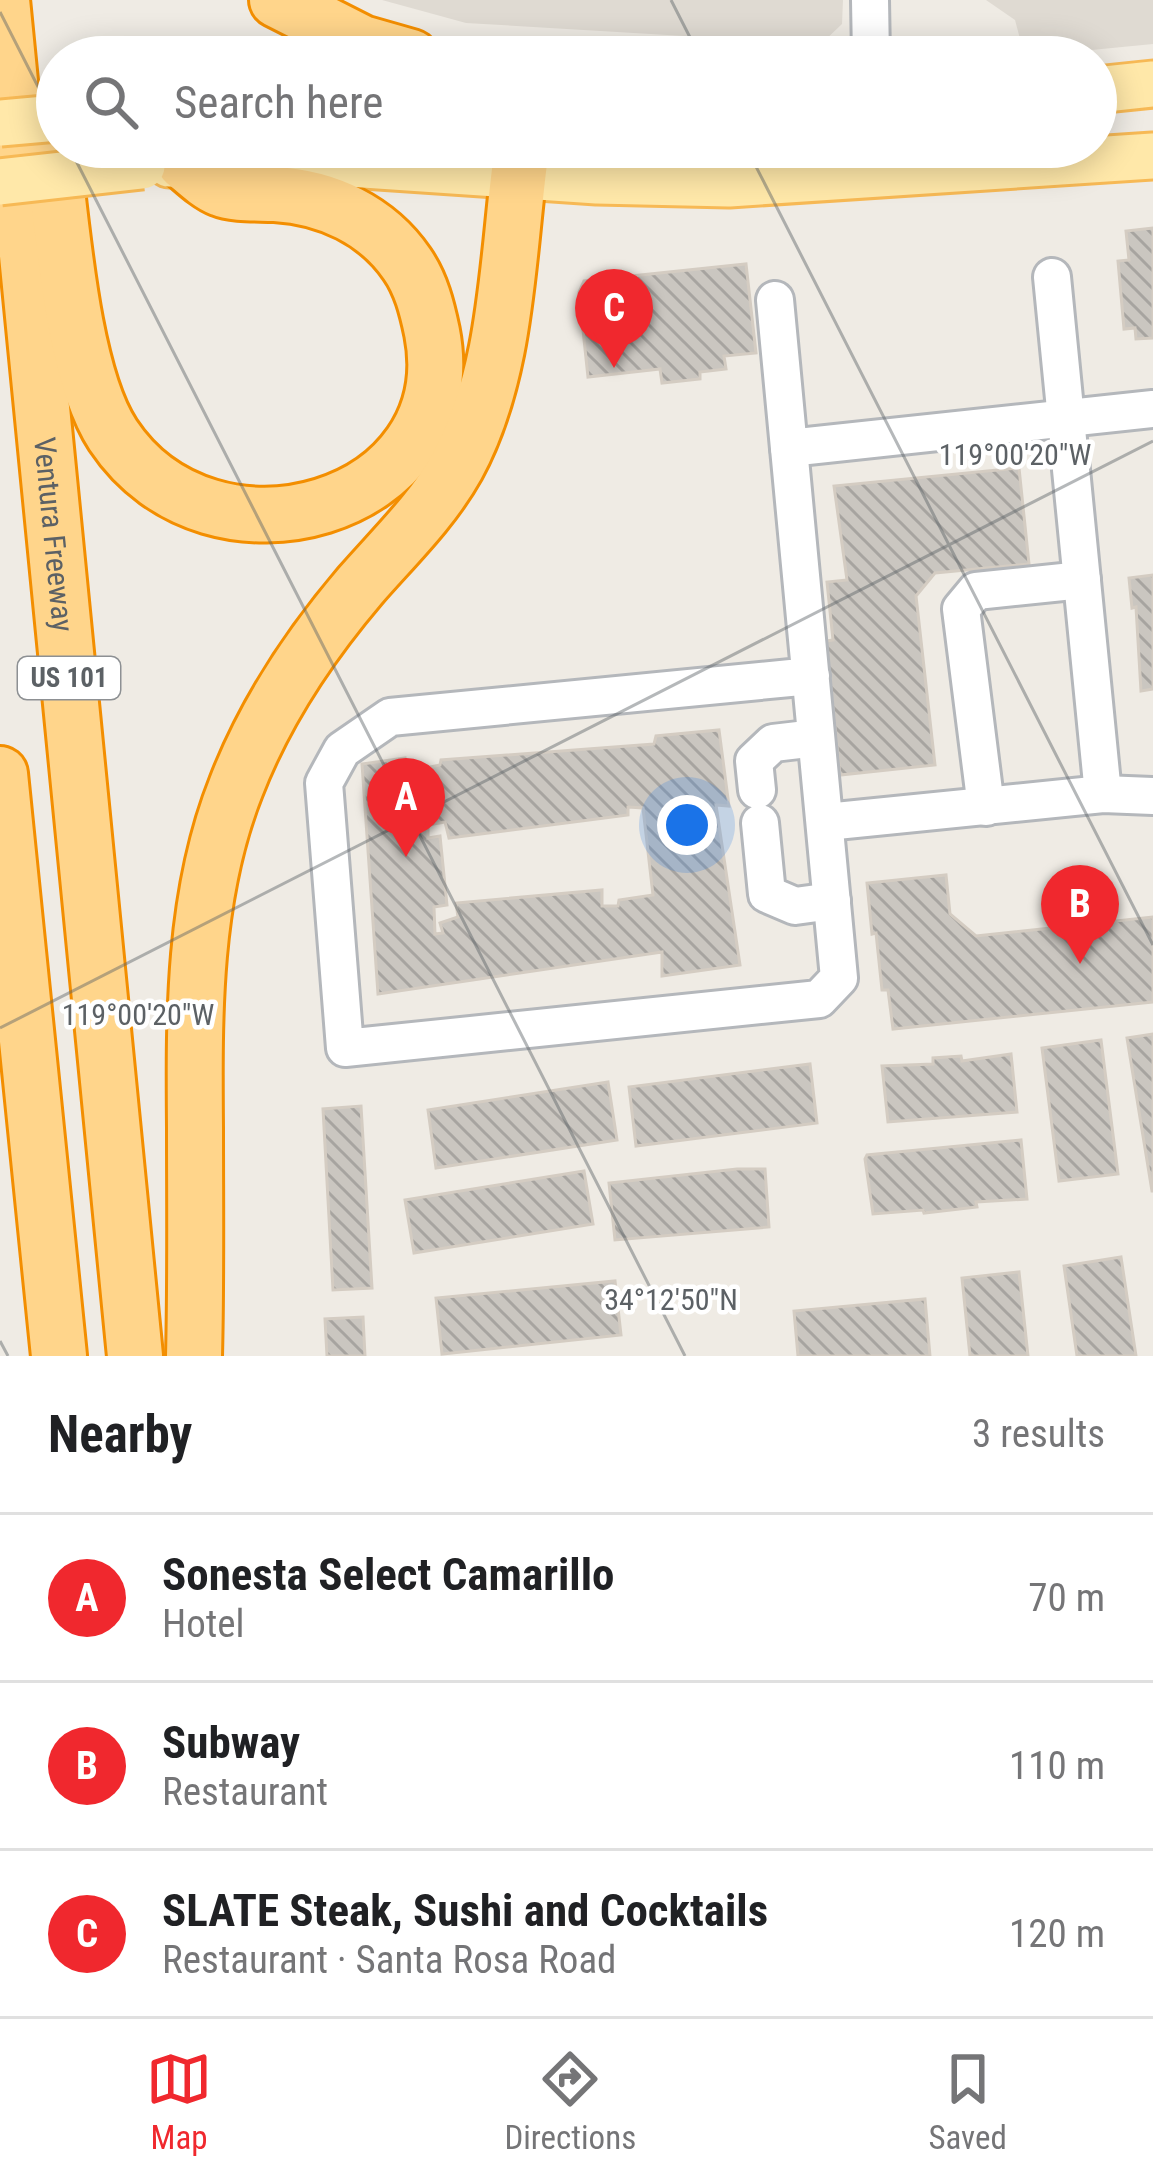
<!DOCTYPE html>
<meta charset="utf-8">
<style>
:root{--surface:#fff;--page:#f6f6f6;--text:#202124;--muted:#757577;--line:#e0e0e0;--accent:#f0282e}
body{margin:0;font-family:"Roboto Condensed",sans-serif;background:var(--page);color:var(--text)}
.you{position:absolute;left:687px;top:825px;width:42px;height:42px;margin:-30px;border:9px solid #fff;border-radius:50%;background:#1a73e8;box-shadow:0 0 0 18px #1a73e833}
.badge{display:grid;place-items:center;width:78px;height:78px;border-radius:50%;background:var(--accent);color:#fff;font-size:39px;font-weight:700}
.pin{position:absolute;translate:-50% -99px;filter:drop-shadow(0 3px 6px #0008)}
.pin::after{content:'';position:absolute;top:63px;width:42px;height:36px;background:inherit;clip-path:polygon(0 0,100% 0,50% 100%)}
.list{margin:0;padding:0;list-style:none}
h2{display:flex;justify-content:space-between;align-items:center;height:156px;margin:0;padding:0 48px;font-size:51px}
h2 small{font-size:39px;font-weight:400;color:var(--muted)}
.list li{display:grid;grid-template-columns:78px 1fr auto;gap:36px;align-items:center;box-sizing:border-box;height:168px;padding:0 48px;border-top:3px solid var(--line)}
.list b{display:block;font-size:45px;white-space:nowrap}
.list p{margin:0;font-size:39px;white-space:nowrap;color:var(--muted)}
.list em{font-size:39px;font-style:normal;color:var(--muted)}
.icon{flex:none;width:66px;height:66px;fill:none;stroke:currentColor;stroke-width:2;stroke-linecap:round;stroke-linejoin:round}
.map{position:relative;flex:none;width:1153px;height:1356px;overflow:hidden}
.search{position:absolute;background:var(--surface);box-shadow:0 6px 30px #0003;left:36px;right:36px;top:36px;height:132px;display:flex;align-items:center;gap:30px;box-sizing:border-box;padding:0 42px;border-radius:66px;color:var(--muted);font-size:45px}
.sheet{height:660px;background:var(--surface)}
nav{display:flex;justify-content:space-around;align-items:center;box-sizing:border-box;height:168px;border-top:3px solid var(--line);background:var(--surface);font-size:33px;color:var(--muted)}
nav a{display:grid;justify-items:center;gap:6px}
nav .on{color:var(--accent)}
.map>svg:first-child{display:block}
</style>
<div class="map">
<svg width="1153" height="1356" viewBox="0 0 1153 1356">
<defs>
<pattern id="building-back-hatch" width="6" height="6" patternUnits="userSpaceOnUse" patternTransform="scale(3)"><rect width="6" height="6" fill="#cac6c0"/><path d="M-1 5l2 2M0 0l6 6M5-1l2 2" fill="none" stroke="#a7a4a0"/></pattern>
</defs>
<rect width="100%" height="100%" fill="#efebe4"/>
<g fill="#dfdad2">
<path d="M382,0H843L842,24L821,44L466,23Z"/>
<path d="M986,0H1153V44L1030,56L1023,50L1015,20Z"/>
</g>
<g fill="url(#building-back-hatch)" stroke="#d4ccc2" stroke-width="3" fill-rule="evenodd">
<path d="M1153,228V338L1136,339L1135,328L1124,329L1118,261L1129,260L1126,231Z"/>
<path d="M746,264L756,353L724,356L726,369L700,372V379L662,383L660,369L588,377L579,292L584,281Z"/>
<path d="M1019,468L1029,564L935,573L916,596L935,765L840,775L826,641L833,640L827,582L847,580L834,486Z"/>
<path d="M1153,575V689L1141,691L1136,607L1132,608L1129,578Z"/>
<path d="M719,730L729,806L716,805L740,965L662,976V952L378,994L362,764L405,758L406,772L440,765L441,760L654,744L656,736ZM628,807L643,808L653,895L619,900L618,906H602V890L456,903L458,917L440,923L443,933L435,934L434,907L447,905L440,836L428,838V825L445,822L449,838L628,815Z"/>
<path d="M946,875L950,914L976,936L1153,917V1002L893,1029L888,990H882L876,933L872,934L867,883Z"/>
<path d="M1153,1034V1191H1152L1127,1038Z"/>
<path d="M1101,1040L1118,1174L1059,1181L1042,1048Z"/>
<path d="M1011,1054L1017,1112L888,1122L882,1066L933,1064V1058L961,1056L962,1061Z"/>
<path d="M810,1064L817,1123L636,1146L629,1087Z"/>
<path d="M608,1082L617,1140L436,1168L428,1110Z"/>
<path d="M361,1106L372,1288L333,1290L323,1109Z"/>
<path d="M1021,1140L1027,1199L976,1202L977,1207L924,1213L923,1210L873,1214L865,1159L867,1155Z"/>
<path d="M737,1169H765L769,1227L615,1240L609,1183Z"/>
<path d="M584,1171L593,1224L414,1253L405,1200Z"/>
<path d="M1121,1257L1136,1356H1077L1064,1266Z"/>
<path d="M1019,1272L1028,1356H970L962,1278Z"/>
<path d="M615,1281L621,1335L442,1354L436,1298Z"/>
<path d="M925,1299L930,1356H798L794,1311Z"/>
<path d="M363,1317L365,1356H327L325,1319Z"/>
</g>
<g fill="none" stroke-linecap="round" stroke-linejoin="round">
<g stroke="#b4b7bb" stroke-width="42">
<g id="minor">
<path d="M870,0L871,57"/>
<path d="M1052,277L1103,794"/>
<path d="M775,300L839,978L819,999L345,1048L324,783L342,750L390,717L811,676"/>
<path d="M789,448L1153,409"/>
<path d="M757,790L754,761L773,743L816,738"/>
<path d="M986,807L961,609L976,591L1082,580"/>
<path d="M826,822L1103,794L1153,796"/>
<path d="M760,823L767,894L795,906L832,901"/>
</g>
</g>
<g stroke="#f7b955" stroke-width="51">
<g id="major">
<path d="M1096,90L1153,84"/>
<path d="M169,164L320,162L597,181L729,184L1153,156"/>
</g>
</g>
<g stroke="#f38e00" stroke-width="60">
<g id="highway">
<path id="s1" d="M2,0L135,1356"/>
<path d="M277,0L362,43L411,57"/>
<path d="M49,124C61,207 69,368 113,435C212,584 467,509 432,332C427,308 421,284 407,264C377,220 327,197 275,194C259,193 235,195 221,189C208,184 195,171 184,162"/>
<path d="M0,774L59,1356"/>
<path d="M194,1356C196,1280 195,1204 195,1128C194,1014 193,895 236,787C264,714 309,646 360,586C393,548 432,511 457,466C509,370 507,253 522,147"/>
</g>
</g>
<use href="#minor" stroke="#fff" stroke-width="36"/>
<use href="#major" stroke="#ffe8a9" stroke-width="45"/>
<use href="#highway" stroke="#ffd58b" stroke-width="54"/>
<g stroke="#f7b955" stroke-width="51" stroke-linecap="butt">
<g id="major-bridge">
<path d="M0,123L57,118"/>
<path d="M0,182L142,166"/>
</g>
</g>
<use href="#major-bridge" stroke="#ffe8a9" stroke-width="45"/>
</g>
<path fill="none" stroke="#5c6165" stroke-width="3" stroke-opacity="0.45" d="M671,0L700,57M0,12L57,124M69,147L685,1356M746,147L1153,945M0,1028L1153,441M0,1341L8,1356"/>
<g text-anchor="middle" dominant-baseline="central" stroke-width="9" stroke-linejoin="round" paint-order="stroke">
<rect fill="#fff" stroke="#8d9093" stroke-width="3" x="18" y="657" width="102" height="42" rx="9"/>
<g font-size="27" font-weight="bold" fill="#5c6165">
<text x="69" y="678">US 101</text>
</g>
<g font-size="30" fill="#5c6165" stroke="#fff">
<text stroke="none"><textPath href="#s1" startOffset="537">Ventura Freeway</textPath></text>
</g>
</g>
<g font-size="30" text-anchor="middle" fill="#5c6165" stroke="#fff" stroke-width="9" stroke-linejoin="round" paint-order="stroke">
<text x="1015" y="465">119°00'20"W</text>
<text x="138" y="1025">119°00'20"W</text>
<text x="671" y="1310">34°12'50"N</text>
</g>
</svg>
<div class="you"></div>
<div class="pin badge" style="left:406px;top:857px">A</div>
<div class="pin badge" style="left:1080px;top:964px">B</div>
<div class="pin badge" style="left:614px;top:368px">C</div>
<div class="search"><svg class="icon" aria-label="search" viewBox="0 0 24 24"><circle cx="10" cy="10" r="6"/><path d="M15 15l6 6"/></svg>Search here</div>
</div>
<section class="sheet">
<h2>Nearby<small>3 results</small></h2>
<ul class="list">
<li><span class="badge">A</span><div><b>Sonesta Select Camarillo</b><p>Hotel</p></div><em>70 m</em></li>
<li><span class="badge">B</span><div><b>Subway</b><p>Restaurant</p></div><em>110 m</em></li>
<li><span class="badge">C</span><div><b>SLATE Steak, Sushi and Cocktails</b><p>Restaurant · Santa Rosa Road</p></div><em>120 m</em></li>
</ul>
</section>
<nav>
<a class="on"><svg class="icon" aria-label="map" viewBox="0 0 24 24"><path d="M3 6l6-2 6 2 6-2v14l-6 2-6-2-6 2zM9 4v14M15 6v14"/></svg>Map</a>
<a><svg class="icon" aria-label="directions" viewBox="0 0 24 24"><path d="M12 3l9 9-9 9-9-9zM9 14v-3h6M13 9l2 2-2 2"/></svg>Directions</a>
<a><svg class="icon" aria-label="saved" viewBox="0 0 24 24"><path d="M7 4h10v16l-5-4-5 4z"/></svg>Saved</a>
</nav>
